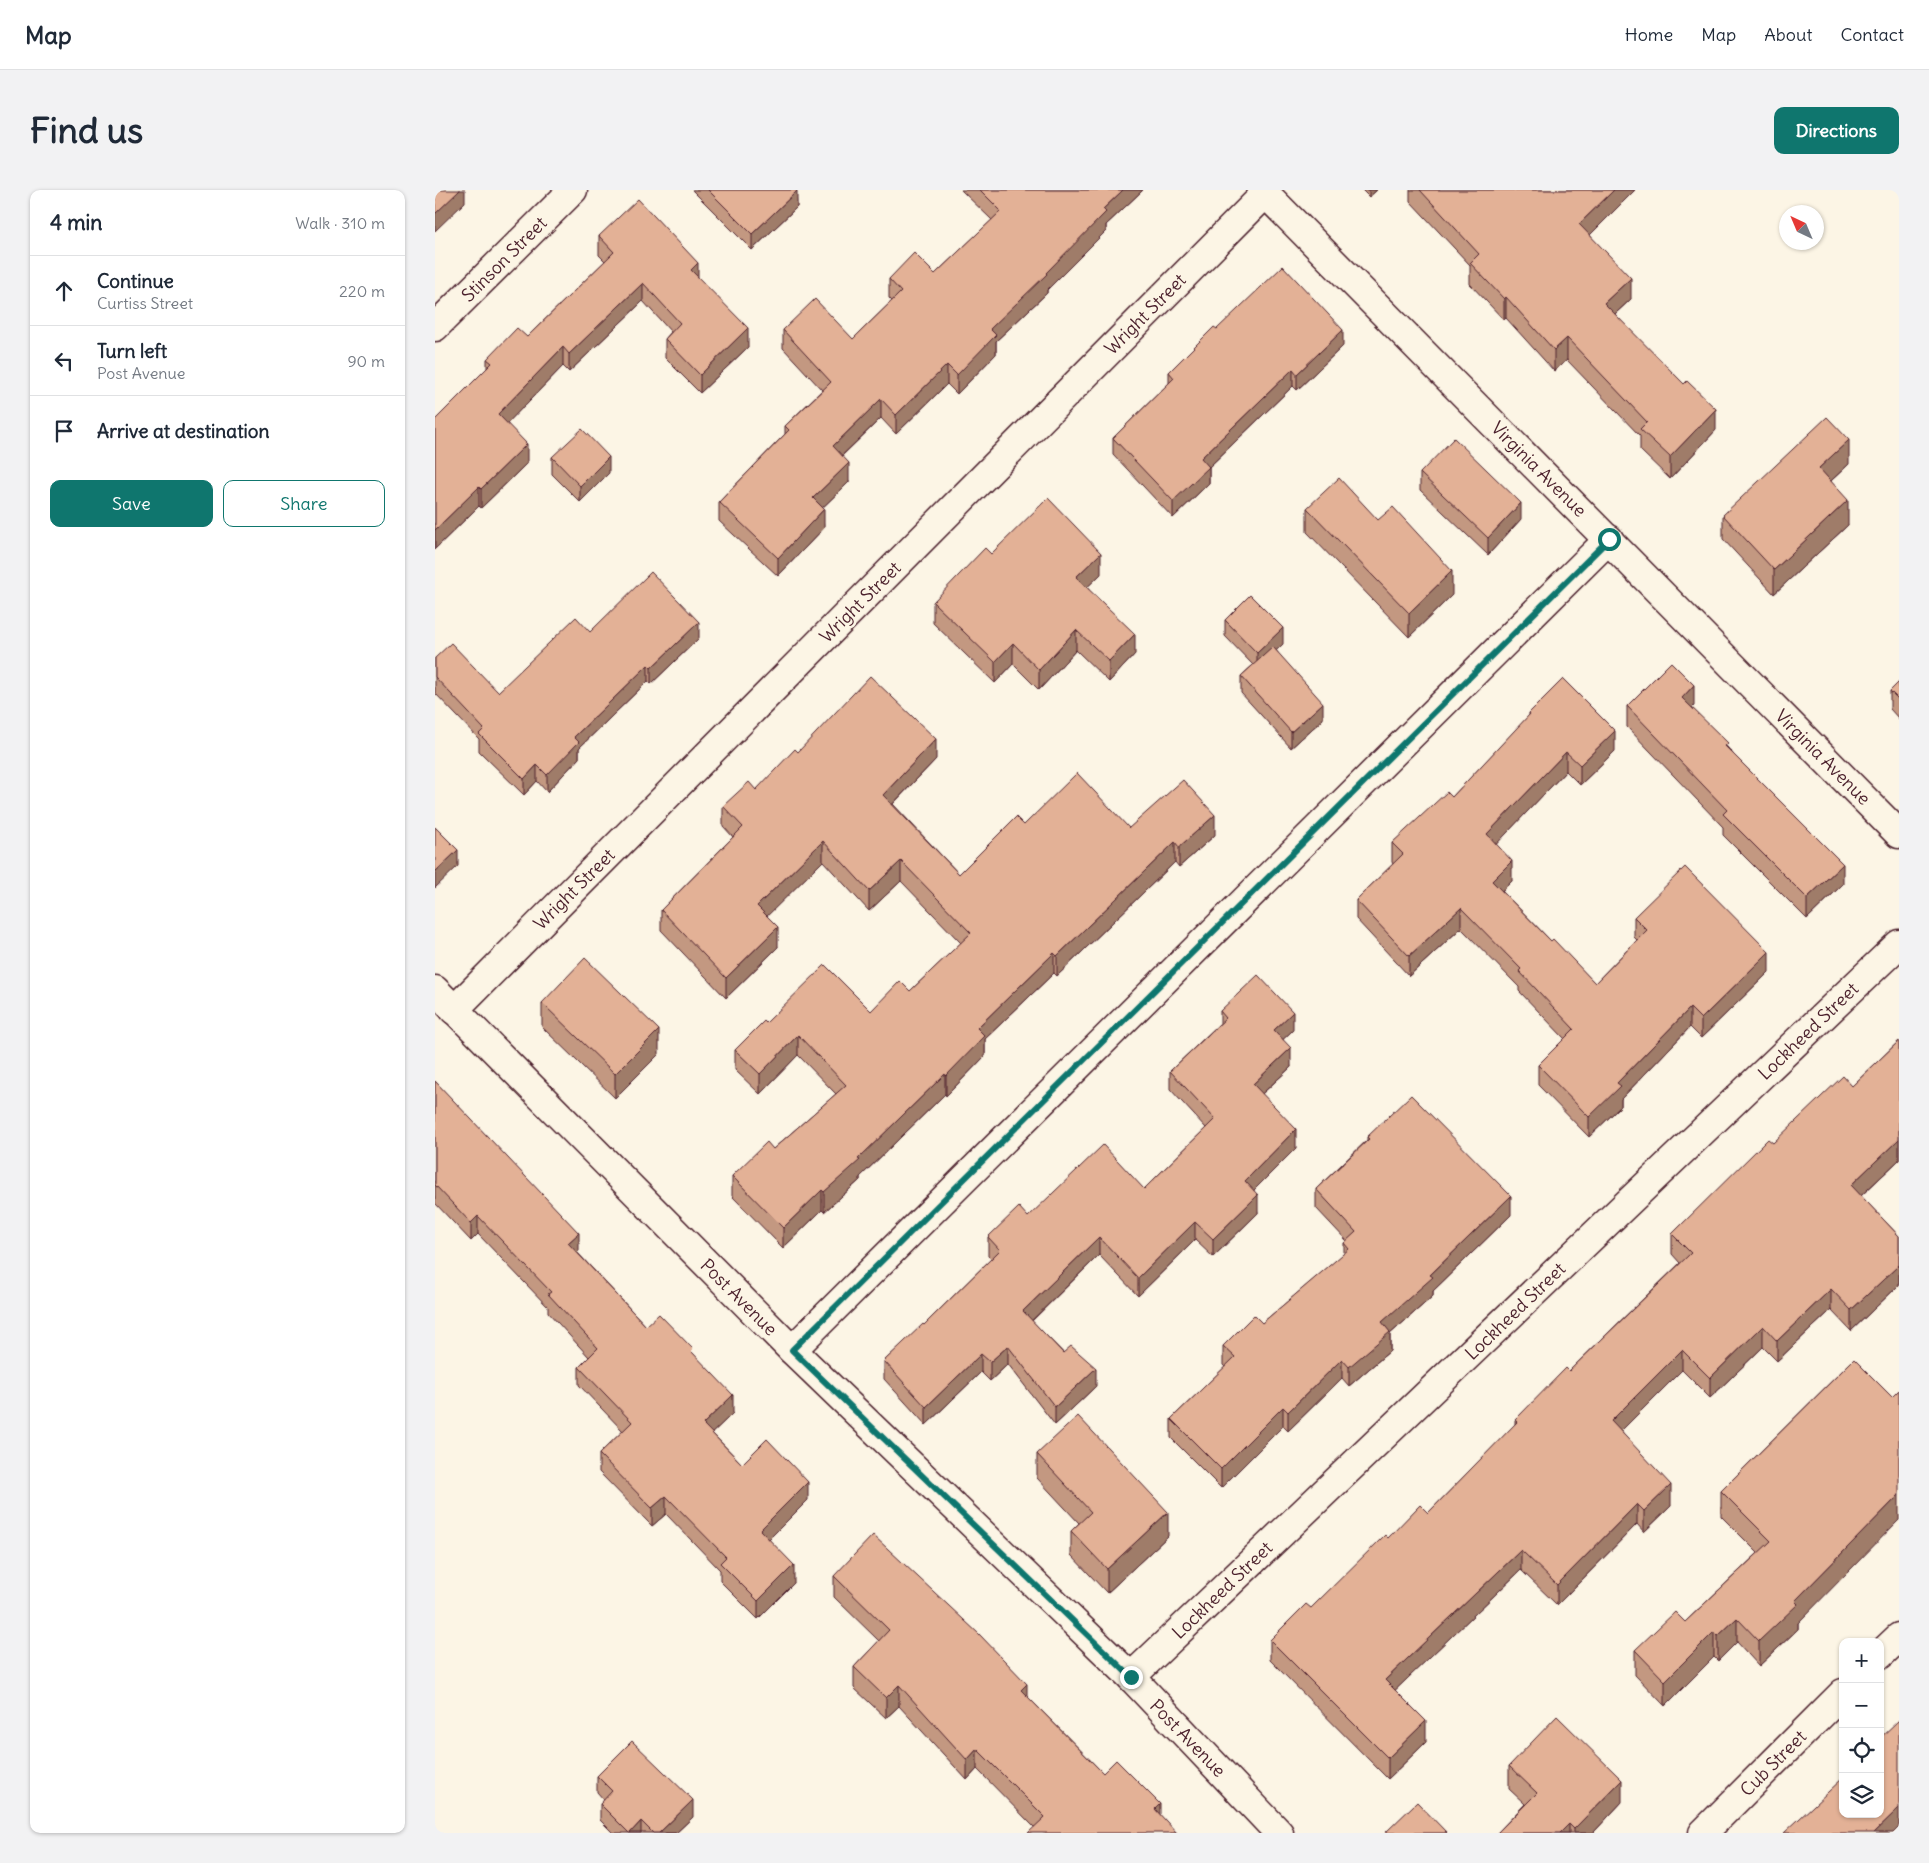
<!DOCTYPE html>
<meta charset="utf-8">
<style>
:root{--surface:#fff;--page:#f2f2f3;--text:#1f2937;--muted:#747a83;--line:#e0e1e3;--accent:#0f766e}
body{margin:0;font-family:Delius,sans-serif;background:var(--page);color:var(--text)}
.controls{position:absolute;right:15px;bottom:15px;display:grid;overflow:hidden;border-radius:10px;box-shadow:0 1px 4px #0004}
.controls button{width:45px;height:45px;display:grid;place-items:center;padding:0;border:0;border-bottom:1px solid var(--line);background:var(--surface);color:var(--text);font:25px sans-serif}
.compass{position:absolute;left:1344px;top:15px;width:45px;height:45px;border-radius:50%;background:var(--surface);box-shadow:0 1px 4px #0004;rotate:316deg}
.stop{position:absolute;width:15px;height:15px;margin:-11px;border:4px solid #0f766e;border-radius:50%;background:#fff}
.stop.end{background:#0f766e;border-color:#fff;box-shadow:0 1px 5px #0008}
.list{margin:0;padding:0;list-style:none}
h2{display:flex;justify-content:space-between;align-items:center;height:65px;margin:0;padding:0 20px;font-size:21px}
h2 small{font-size:16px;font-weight:400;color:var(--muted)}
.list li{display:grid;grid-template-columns:32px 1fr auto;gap:15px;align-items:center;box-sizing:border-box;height:70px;padding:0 20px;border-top:1px solid var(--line)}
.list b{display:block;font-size:19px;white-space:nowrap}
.list p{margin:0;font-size:16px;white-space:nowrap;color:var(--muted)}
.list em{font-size:16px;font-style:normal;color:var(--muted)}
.actions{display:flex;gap:10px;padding:15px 20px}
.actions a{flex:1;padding:11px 0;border:1px solid var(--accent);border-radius:10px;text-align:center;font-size:18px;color:var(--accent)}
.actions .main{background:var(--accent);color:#fff}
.icon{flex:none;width:28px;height:28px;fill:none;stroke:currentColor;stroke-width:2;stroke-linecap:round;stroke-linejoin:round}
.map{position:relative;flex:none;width:1464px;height:1643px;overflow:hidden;border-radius:10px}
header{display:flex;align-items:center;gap:30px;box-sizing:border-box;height:70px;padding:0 25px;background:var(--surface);border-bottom:1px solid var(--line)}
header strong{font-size:24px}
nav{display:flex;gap:28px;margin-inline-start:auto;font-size:18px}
.intro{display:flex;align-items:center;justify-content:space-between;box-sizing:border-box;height:120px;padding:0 30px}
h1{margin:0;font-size:35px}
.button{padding:12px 22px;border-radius:10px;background:var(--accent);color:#fff;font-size:18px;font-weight:700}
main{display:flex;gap:30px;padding:0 30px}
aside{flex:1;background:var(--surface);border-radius:10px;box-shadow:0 1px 4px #0004}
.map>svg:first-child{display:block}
</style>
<header>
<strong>Map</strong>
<nav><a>Home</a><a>Map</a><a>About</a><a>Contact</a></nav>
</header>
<div class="intro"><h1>Find us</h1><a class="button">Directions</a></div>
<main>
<aside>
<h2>4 min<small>Walk · 310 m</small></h2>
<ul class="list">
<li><svg class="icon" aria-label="ahead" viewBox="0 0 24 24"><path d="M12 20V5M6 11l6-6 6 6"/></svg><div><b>Continue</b><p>Curtiss Street</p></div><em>220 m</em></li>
<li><svg class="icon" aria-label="left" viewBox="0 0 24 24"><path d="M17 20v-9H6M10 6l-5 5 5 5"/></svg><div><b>Turn left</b><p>Post Avenue</p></div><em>90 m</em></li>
<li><svg class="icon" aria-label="arrive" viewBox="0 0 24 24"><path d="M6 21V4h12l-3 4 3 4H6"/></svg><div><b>Arrive at destination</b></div></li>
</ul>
<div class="actions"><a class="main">Save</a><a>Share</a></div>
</aside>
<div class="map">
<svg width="1464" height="1643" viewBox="0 0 1464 1643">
<rect width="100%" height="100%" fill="#fcf5e5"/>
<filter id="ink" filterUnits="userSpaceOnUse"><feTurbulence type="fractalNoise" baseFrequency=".02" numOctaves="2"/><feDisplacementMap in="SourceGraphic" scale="10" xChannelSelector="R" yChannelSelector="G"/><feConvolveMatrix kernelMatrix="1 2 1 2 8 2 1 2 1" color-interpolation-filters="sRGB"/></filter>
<g filter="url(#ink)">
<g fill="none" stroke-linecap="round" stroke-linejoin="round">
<g stroke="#4a1f2b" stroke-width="31">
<g id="street">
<path d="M827,0L1464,644"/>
<path d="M0,137L138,0"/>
<path d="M0,800L357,1160L696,1487L844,1643"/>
<path d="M19,820L831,3"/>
<path d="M357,1160L1174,349"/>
<path d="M1445,1465L1464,1447"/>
<path d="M696,1487L1464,754"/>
<path d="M1268,1643L1408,1503"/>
</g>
</g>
<use href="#street" stroke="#fcf5e5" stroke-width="28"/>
</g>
<g fill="#c39881" stroke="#4a1f2b">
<path d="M257,0H361L362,17L317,60Z"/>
<path d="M526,0H708L671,35V41L612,100V103L561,151V164L522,204L512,194L461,244L446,228L407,266L414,292L387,318L389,338L343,386L284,331V312L350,244V236L387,200L348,158V140L418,149L457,111L454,108V89L500,84L557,30Z"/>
<path d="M927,0H942L934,7Z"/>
<path d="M975,0H1200L1155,45L1196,109L1180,124L1281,240L1235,289L1205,260V246L1132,170L1119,181L1071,128L1069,130L1035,94V75L975,11Z"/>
<path d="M164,46L263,88L313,157L265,203L230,168V149L236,142L208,111L134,182L128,176L72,233L92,273L46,318L44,316L0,359V230L52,178V169L92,147L170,71L164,65Z"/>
<path d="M782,139L908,156L862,200L858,196L774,277V293L738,328L678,264V248L734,193V182Z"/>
<path d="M117,267L174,283L145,312L117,284Z"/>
<path d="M1414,274L1396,291L1413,335L1339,404L1288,349V325Z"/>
<path d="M985,283L1086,329L1053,365L985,300Z"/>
<path d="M872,318L943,330L1017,405L974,447L872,342Z"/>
<path d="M556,364L666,384L652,397L700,464L674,492L641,460L604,500L578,474L560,493L498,433V412Z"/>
<path d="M790,430L848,454L841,460L888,529L856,558L806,503V486L818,475L790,446Z"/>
<path d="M155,442L264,448L216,494L213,491L144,558V568L112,602L102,591L89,605L44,561V549L0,503V468L63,502Z"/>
<path d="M1464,492V529L1455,519V501Z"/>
<path d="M1192,516H1259L1257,518L1293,558L1408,694L1372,729L1288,645V637L1192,537Z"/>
<path d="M1094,523L1180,561L1145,595L1131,581L1061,654L1077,691L1067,701L1116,751L1160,793L1202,750L1199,747V727L1334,782L1266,848L1255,837L1186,909V916L1154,947L1103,895V875L1130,849L1084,801V797L1026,738L974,786L921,729V710L958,674L957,672V653L1017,607L1094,526Z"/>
<path d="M363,562L501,569L458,614L524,684L589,635L694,638L780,645L744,677L740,672L622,786L619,783L550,849V866L511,906L510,904L425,987V990L389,1022L387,1020L348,1058L297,1006V986L338,959L401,904L363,865L325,904L300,880V860L331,833L436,821L475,801L526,753L466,691L434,721L388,671L331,726L343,757L291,808L226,740V720L298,647L288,636V616L321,600Z"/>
<path d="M107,813L224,864L180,908L107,837Z"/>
<path d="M785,821L858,840L848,849L856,877L827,904L861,958L819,1000L823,1023L778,1067L760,1050L703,1106L664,1065L597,1131L661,1196L620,1235L573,1174L555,1191L546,1182L491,1235L449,1189V1171L489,1135L556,1069L553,1066V1047L593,1027L709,999L771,938L735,899V881L785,833Z"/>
<path d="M1464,851V970L1426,1006L1464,1046V1095L1416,1141L1396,1120L1342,1171L1328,1157L1275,1208L1247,1180L1186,1241L1236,1316L1209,1342L1202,1334L1122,1415L1086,1380L960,1500L991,1552L953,1589L835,1470V1450L876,1418L953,1348L993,1323L1080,1235V1230L1134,1181L1245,1073L1237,1064V1044L1338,953L1417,896Z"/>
<path d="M0,891L144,1061L142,1062L211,1136L258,1163L298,1223L277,1243L307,1274L373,1310L334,1349L359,1393L323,1429L285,1391V1380L231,1324L217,1336L164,1282V1264L188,1241L144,1195V1177L154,1167L113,1122V1117L43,1044L36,1051L0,1013Z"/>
<path d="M932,947L1076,1025L998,1101V1106L955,1144V1161L914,1196L907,1188L853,1241L848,1236L786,1298L736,1248V1229L790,1177L788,1175V1156L827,1133L909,1064V1053L912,1051L881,1018V999L932,950Z"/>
<path d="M1419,1169L1363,1433V1439L1324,1476L1302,1452L1283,1471L1279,1467L1230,1516L1200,1485V1460L1250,1432L1323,1363L1286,1326V1301Z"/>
<path d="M602,1264L733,1346L672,1403L636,1365V1341L644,1333L602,1288Z"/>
<path d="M399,1386L592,1506L668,1583L725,1614L599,1637L542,1579L532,1590L464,1516L451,1528L419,1498V1477L444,1451L399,1407Z"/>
<path d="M1074,1576L1187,1612L1158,1643H1062L1090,1614L1074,1599Z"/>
<path d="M162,1586L258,1627L241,1643H178L165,1630V1614L169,1610L162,1602Z"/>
</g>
<g fill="#9f7c69" stroke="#4a1f2b">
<path d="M24,0H30V12L0,41V24Z"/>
<path d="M688,0H708L671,35V41L612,100V103L561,151V164L522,204V185L555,139L611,83L668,19Z"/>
<path d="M934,0H942L934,7Z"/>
<path d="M1179,0H1200L1144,56V34Z"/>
<path d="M362,1V17L317,60V44Z"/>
<path d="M263,73V91L256,80Z"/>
<path d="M1196,88V109L1169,134V113Z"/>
<path d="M208,93V111L134,182V164Z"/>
<path d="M1071,107V128L1069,130V109Z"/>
<path d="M313,138V157L265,203V185Z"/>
<path d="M908,140V156L862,200V184Z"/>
<path d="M1132,148V170L1119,181V160Z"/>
<path d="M128,157V176L63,243V224Z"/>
<path d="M512,175V194L461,244V225Z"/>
<path d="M858,179V196L774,277V293L738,328V311L766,268Z"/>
<path d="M446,209V228L398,274V256Z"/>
<path d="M1281,219V240L1235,289V267Z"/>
<path d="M1414,250V274L1384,302V278Z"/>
<path d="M92,254V273L46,318V299Z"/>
<path d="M174,267V283L145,312V296Z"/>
<path d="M414,273V292L378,327V308Z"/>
<path d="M44,297V316L0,359V340Z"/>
<path d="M1413,310V335L1339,404V380Z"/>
<path d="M1086,313V329L1053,365V348Z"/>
<path d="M389,319V338L343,386V368Z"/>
<path d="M666,363V384L641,408V387Z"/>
<path d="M1017,381V405L974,447V423Z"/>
<path d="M264,432V448L216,494V478Z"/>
<path d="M848,438V454L822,479V463Z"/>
<path d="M641,440V460L604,500V480Z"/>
<path d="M700,444V464L674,492V471Z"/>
<path d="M578,453V474L560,493V472Z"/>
<path d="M213,475V491L144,558V568L112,602V585L139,547Z"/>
<path d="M1259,495V516L1247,528V508Z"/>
<path d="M888,513V529L856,558V542Z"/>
<path d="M1180,541V561L1145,595V575Z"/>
<path d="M501,549V569L448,624V605Z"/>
<path d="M1131,562V581L1052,664V644Z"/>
<path d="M102,575V591L89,605V589Z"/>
<path d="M780,625V645L744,677V657Z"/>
<path d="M388,651V671L322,736V716Z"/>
<path d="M740,652V672L622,786V766Z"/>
<path d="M23,660V676L0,698V682Z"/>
<path d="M466,671V691L434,721V701Z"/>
<path d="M1077,671V691L1057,710V691Z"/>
<path d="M1408,674V694L1372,729V708Z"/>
<path d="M1026,718V738L974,786V766Z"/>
<path d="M343,737V757L291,808V788Z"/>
<path d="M1334,762V782L1266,848V829Z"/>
<path d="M619,763V783L550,849V866L511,906V886L542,838Z"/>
<path d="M1255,818V837L1186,909V916L1154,947V927L1182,893Z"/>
<path d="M858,822V840L839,858V840Z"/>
<path d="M224,840V864L180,908V884Z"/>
<path d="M363,845V865L325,904V884Z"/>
<path d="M856,858V877L818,912V894Z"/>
<path d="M510,884V904L425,987V990L389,1022V1002Z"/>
<path d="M861,939V958L810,1009V991Z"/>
<path d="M1464,949V970L1416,1015V995Z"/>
<path d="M387,1000V1020L348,1058V1038Z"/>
<path d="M823,1005V1023L778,1067V1049Z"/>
<path d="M1076,1006V1025L998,1101V1106L955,1144V1161L914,1196V1177L947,1132Z"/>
<path d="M43,1026V1044L36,1051V1033Z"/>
<path d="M760,1032V1050L703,1106V1088Z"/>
<path d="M144,1043V1061L133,1071V1053Z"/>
<path d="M664,1047V1065L588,1139V1121Z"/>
<path d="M1464,1075V1095L1416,1141V1120Z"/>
<path d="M1396,1099V1120L1342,1171V1151Z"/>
<path d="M1328,1136V1157L1275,1208V1188Z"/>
<path d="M573,1156V1174L555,1191V1172Z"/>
<path d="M1247,1160V1180L1176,1251V1231Z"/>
<path d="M546,1164V1182L491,1235V1217Z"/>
<path d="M907,1169V1188L853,1241V1222Z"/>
<path d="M661,1178V1196L620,1235V1217Z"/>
<path d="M298,1205V1223L268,1252V1234Z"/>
<path d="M848,1217V1236L786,1298V1279Z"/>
<path d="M373,1292V1310L325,1358V1340Z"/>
<path d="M1236,1295V1316L1209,1342V1321Z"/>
<path d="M1464,1305V1330L1363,1433V1439L1324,1476V1451L1360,1411Z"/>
<path d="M231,1306V1324L217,1336V1318Z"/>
<path d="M1202,1314V1334L1122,1415V1395Z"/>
<path d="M733,1322V1346L672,1403V1379Z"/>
<path d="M1086,1360V1380L950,1510V1490Z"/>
<path d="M359,1375V1393L323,1429V1411Z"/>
<path d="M1302,1428V1452L1283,1471V1446Z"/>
<path d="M1279,1442V1467L1230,1516V1491Z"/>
<path d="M592,1494V1514L586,1500Z"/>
<path d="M464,1495V1516L451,1528V1508Z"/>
<path d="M991,1531V1552L953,1589V1568Z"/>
<path d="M542,1559V1579L532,1590V1570Z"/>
<path d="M1187,1590V1612L1158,1643H1139V1639Z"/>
<path d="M258,1610V1627L241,1643H224Z"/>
<path d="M725,1614V1634L720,1619Z"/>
<path d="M1464,1618V1637L1458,1643H1438Z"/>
<path d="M206,1631V1643H195Z"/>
<path d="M1134,1634V1643H1125Z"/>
</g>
<g fill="#e3b196" stroke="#4a1f2b">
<path d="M0,0H25L0,24Z"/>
<path d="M273,0H361L362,1L317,44Z"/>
<path d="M545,0H688L668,19L671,22L611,83L612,84L555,139L561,145L522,185L512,175L461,225L446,209L398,256L414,273L378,308L389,319L343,368L284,312L354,240L350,236L396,192L348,140L380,109L418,149L466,102L454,89L479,63L500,84L566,21Z"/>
<path d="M985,0H1179L1144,34L1196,88L1169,113L1249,194L1252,191L1281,219L1235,267L1205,239L1212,232L1132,148L1119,160L1071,107L1069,109L1035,73L1044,64Z"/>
<path d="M203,9L263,73L256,80L313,138L265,185L230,149L245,133L208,93L134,164L128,157L63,224L92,254L46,299L44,297L0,340V230L57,173L52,169L82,138L92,147L179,62L164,46Z"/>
<path d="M848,76L908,140L862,184L858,179L766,268L774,277L738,311L678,248L739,188L734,182L779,137L782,139Z"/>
<path d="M1392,227L1414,250L1384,278L1413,310L1339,380L1288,325Z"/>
<path d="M147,239L174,267L145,296L117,267Z"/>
<path d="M1019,248L1086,313L1053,348L985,283Z"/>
<path d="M904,288L943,330L958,317L1017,381L974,423L872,318Z"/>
<path d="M613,308L666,363L641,387L700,444L674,471L641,440L604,480L578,453L560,472L498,412L550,358L556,364Z"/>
<path d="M216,382L264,432L216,478L213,475L139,547L144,552L112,585L102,575L89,589L44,544L49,539L0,487V468L16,453L63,502L141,427L155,442Z"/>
<path d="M815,405L848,438L822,463L790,430Z"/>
<path d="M838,457L888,513L856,542L806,486Z"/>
<path d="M1236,472L1259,495L1247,508L1293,553L1290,556L1408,674L1372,708L1288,624L1292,620L1192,516Z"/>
<path d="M435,486L501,549L448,605L524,684L581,627L589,635L642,583L694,638L748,590L780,625L744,657L740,652L622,766L619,763L542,838L550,846L511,886L510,884L423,969L425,970L389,1002L387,1000L348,1038L297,986L332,952L338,959L411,895L363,845L325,884L300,860L329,831L331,833L390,775L436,821L465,791L475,801L536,743L466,671L434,701L388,651L322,716L343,737L291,788L226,720L308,637L288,616L314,592L321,600L360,559L363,562Z"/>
<path d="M1128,489L1180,541L1145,575L1131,562L1052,644L1077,671L1057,691L1116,751L1118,749L1160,793L1212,740L1199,727L1250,677L1334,762L1266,829L1255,818L1182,893L1186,896L1154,927L1103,875L1139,839L1084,781L1086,779L1026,718L974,766L921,710L968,664L957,653L1012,602L1017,607L1095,524L1094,523Z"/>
<path d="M1464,492V510L1455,501Z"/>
<path d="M0,637L23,660L0,682Z"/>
<path d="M150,768L224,840L180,884L107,813Z"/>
<path d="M823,785L858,822L839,840L856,858L818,894L861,939L810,991L823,1005L778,1049L760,1032L703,1088L664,1047L588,1121L628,1163L636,1156L661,1178L620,1217L573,1156L555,1172L546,1164L491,1217L449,1171L488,1134L489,1135L565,1060L553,1047L584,1017L593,1027L668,955L709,999L780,929L735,881L791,828L785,821Z"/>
<path d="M1464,851V949L1416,995L1464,1046V1075L1416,1120L1396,1099L1342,1151L1328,1136L1275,1188L1247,1160L1176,1231L1236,1295L1209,1321L1202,1314L1122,1395L1086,1360L950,1490L991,1531L953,1568L835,1450L871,1414L876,1418L950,1345L953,1348L985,1315L993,1323L1082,1232L1080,1230L1131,1178L1134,1181L1256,1063L1237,1044L1333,949L1338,953L1408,886L1417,896Z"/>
<path d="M0,891L144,1043L133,1053L211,1136L224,1124L258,1159L256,1161L298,1205L268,1234L307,1274L332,1249L373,1292L325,1340L359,1375L323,1411L285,1373L291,1367L231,1306L217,1318L164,1264L197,1232L144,1177L163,1158L113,1104L116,1102L43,1026L36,1033L0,995Z"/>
<path d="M976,905L1076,1006L995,1085L998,1087L947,1132L955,1142L914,1177L907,1169L853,1222L848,1217L786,1279L736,1229L800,1167L788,1156L819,1125L827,1133L914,1059L909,1053L921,1042L881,999L934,949L932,947Z"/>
<path d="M1419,1169L1457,1207L1464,1200V1305L1360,1411L1363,1414L1324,1451L1302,1428L1283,1446L1279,1442L1230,1491L1200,1460L1240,1422L1250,1432L1336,1351L1286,1301Z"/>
<path d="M643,1226L733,1322L672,1379L636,1341L656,1322L602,1264Z"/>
<path d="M438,1345L544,1444L592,1494L586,1500L668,1583L681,1570L725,1614L720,1619L742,1643H593L610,1627L542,1559L532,1570L464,1495L451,1508L419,1477L454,1440L399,1386Z"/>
<path d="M1122,1526L1187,1590L1139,1639L1134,1634L1125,1643H1062L1102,1603L1074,1576Z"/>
<path d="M1464,1530V1618L1438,1643H1349L1408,1588V1624H1445V1548Z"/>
<path d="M197,1551L258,1610L224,1643H218L206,1631L195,1643H194L165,1614L177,1601L162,1586Z"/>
<path d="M982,1612L1012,1643H950Z"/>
</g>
</g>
<g fill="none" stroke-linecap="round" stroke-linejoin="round" filter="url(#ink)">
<path stroke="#0f766e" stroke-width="6" d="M696,1487L357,1160L1174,349"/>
</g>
<g text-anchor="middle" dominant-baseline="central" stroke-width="5" stroke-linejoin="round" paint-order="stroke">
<g font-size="18" fill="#4a1f2b" stroke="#fcf5e5">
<text transform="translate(69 69) rotate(-45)">Stinson Street</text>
<text transform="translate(710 124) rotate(-45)">Wright Street</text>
<text transform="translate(1104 279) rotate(45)">Virginia Avenue</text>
<text transform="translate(425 412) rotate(-45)">Wright Street</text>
<text transform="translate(1388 567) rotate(45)">Virginia Avenue</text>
<text transform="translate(139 699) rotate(-45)">Wright Street</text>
<text transform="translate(1373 841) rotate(-44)">Lockheed Street</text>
<text transform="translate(304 1107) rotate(45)">Post Avenue</text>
<text transform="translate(1080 1121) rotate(-44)">Lockheed Street</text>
<text transform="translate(787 1400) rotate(-44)">Lockheed Street</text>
<text transform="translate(753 1548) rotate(46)">Post Avenue</text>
<text transform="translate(1338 1573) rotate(-45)">Cub Street</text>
</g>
</g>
</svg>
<div class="controls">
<button>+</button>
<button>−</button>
<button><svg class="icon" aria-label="locate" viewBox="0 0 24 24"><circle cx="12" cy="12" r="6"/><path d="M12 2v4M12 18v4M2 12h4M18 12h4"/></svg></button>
<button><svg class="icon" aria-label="layers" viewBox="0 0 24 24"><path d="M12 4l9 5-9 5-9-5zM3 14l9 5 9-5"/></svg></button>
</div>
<svg class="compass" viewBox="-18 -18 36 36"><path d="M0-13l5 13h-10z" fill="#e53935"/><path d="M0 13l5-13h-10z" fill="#747a83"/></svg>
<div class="stop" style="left:1174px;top:349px"></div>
<div class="stop end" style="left:696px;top:1487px"></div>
</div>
</main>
